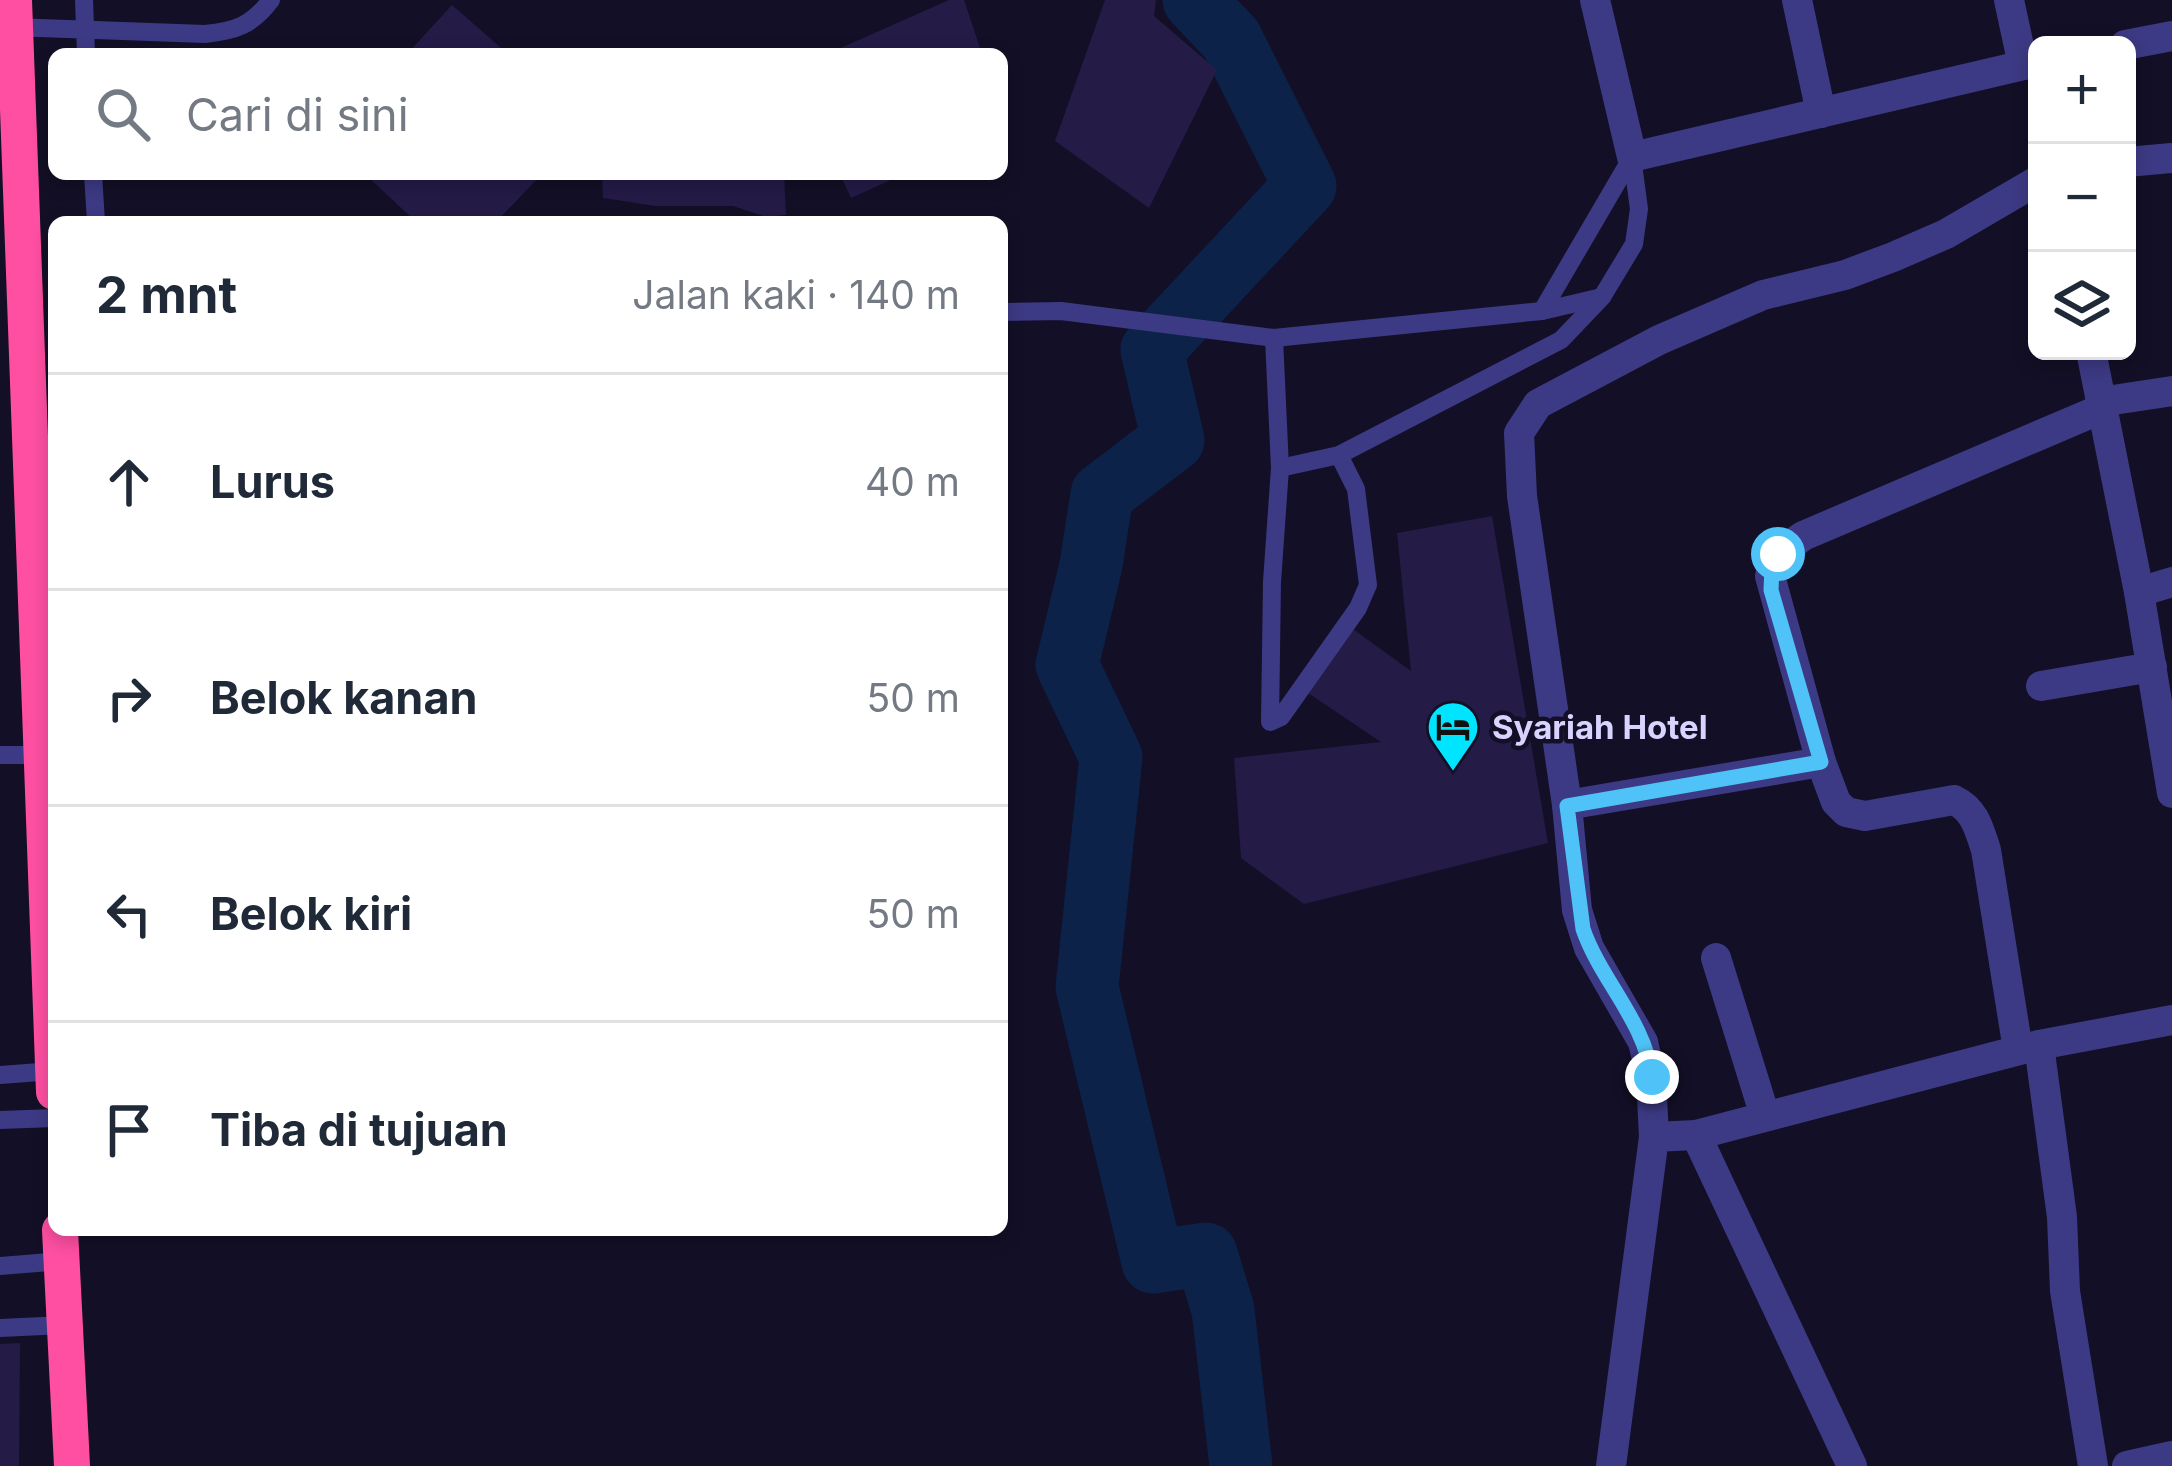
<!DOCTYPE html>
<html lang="id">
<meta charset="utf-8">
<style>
:root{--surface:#fff;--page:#f6f6f7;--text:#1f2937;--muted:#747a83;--line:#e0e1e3}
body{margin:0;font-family:Inter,sans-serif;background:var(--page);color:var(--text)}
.controls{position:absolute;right:36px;top:36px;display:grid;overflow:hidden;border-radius:18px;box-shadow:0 6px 18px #0003}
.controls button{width:108px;height:108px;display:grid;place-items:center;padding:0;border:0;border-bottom:3px solid var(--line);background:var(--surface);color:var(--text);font:60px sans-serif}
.stop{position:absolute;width:36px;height:36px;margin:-27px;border:9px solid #4fc3f7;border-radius:50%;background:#fff}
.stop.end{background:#4fc3f7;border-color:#fff;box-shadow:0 3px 12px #0008}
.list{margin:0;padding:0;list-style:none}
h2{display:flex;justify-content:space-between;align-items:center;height:156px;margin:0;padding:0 48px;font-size:51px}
h2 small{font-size:39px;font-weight:400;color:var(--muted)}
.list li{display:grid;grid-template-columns:78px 1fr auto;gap:36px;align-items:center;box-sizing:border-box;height:216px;padding:0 48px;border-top:3px solid var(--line)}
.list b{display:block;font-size:45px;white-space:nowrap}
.list em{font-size:39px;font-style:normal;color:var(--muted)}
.icon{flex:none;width:66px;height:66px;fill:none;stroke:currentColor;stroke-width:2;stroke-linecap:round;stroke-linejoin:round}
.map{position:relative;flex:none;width:2172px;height:1466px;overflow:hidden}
.search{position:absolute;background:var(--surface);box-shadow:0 6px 18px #0003;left:48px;top:48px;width:960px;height:132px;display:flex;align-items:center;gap:30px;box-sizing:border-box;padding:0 42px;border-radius:18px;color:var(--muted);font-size:45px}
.panel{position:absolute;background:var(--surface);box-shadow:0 6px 18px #0003;left:48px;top:216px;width:960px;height:1020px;border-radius:18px}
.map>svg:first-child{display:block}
</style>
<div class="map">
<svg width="2172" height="1466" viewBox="0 0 2172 1466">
<rect width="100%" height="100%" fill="#130f26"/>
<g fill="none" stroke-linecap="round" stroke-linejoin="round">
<path stroke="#0c2248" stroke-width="63" d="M1194,0L1231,39L1305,186L1152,350L1173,440L1102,494L1091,565L1067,665L1111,757L1087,987L1153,1262L1206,1254L1223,1310L1241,1466"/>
</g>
<g fill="#241b47">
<path d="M949,0H964L982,54H827Z"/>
<path d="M1105,0H1156L1154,16L1217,70L1149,208L1055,141Z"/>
<path d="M452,5L508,54H407Z"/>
<path d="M365,174H542L496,222H416Z"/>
<path d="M602,174H784L786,215L766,217L733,206H655L603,198Z"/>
<path d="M840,174H904L851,198Z"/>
<path d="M1492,516L1548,843L1304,904L1241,858L1234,758L1381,742L1305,691L1353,629L1411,671L1397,533Z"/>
<path d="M20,1343L19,1466H0V1344Z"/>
</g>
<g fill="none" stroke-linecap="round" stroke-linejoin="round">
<g stroke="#3d3a85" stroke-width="18">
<path d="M84,0L86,54"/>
<path d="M12,27L205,34C236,31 252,25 271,0"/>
<path d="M93,174L96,222"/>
<path d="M1542,311L1632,157"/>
<path d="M1002,312L1061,311L1274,338L1542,311L1602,297"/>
<path d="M1274,338L1280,468L1272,582L1270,722L1281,717L1358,608L1368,585L1356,489L1339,455"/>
<path d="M1280,468L1339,455L1561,340L1602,297L1634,244L1639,209L1632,157"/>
<path d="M0,755H43"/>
<path d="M0,1075L53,1071"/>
<path d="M0,1120L54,1118"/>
<path d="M0,1266L62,1261"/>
<path d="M0,1328L64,1325"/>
</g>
<g stroke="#3d3a85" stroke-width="30">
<path d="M1595,0L1632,157L2037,62"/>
<path d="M1797,0L1821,113"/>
<path d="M2009,0L2023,65"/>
<path d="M2125,45L2172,36"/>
<path d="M2127,162L2172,158"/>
<path d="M2091,351L2139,592L2172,793"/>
<path d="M2100,402L2172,391"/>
<path d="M2139,592L2172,582"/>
<path d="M2041,686L2152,667"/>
<path d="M1567,805L1821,762"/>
<path d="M1716,958L1765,1116"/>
<path d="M2039,1045L2062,1217L2065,1291L2093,1466"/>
<path d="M2018,1050L1986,850C1979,829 1975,810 1954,800L1865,816L1846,812L1836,802L1821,762L1770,576L1778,554L1803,536L2101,409"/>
<path d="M1696,1135L1852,1466"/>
<path d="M1654,1137L1696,1135L2039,1045L2172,1020"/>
<path d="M1611,1466L1654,1137L1651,1077L1643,1042L1589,948L1577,910L1567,805L1522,496L1519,433L1538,404L1659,340L1763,295L1845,275L1893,257L1946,234L2037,181"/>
<path d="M2127,1466L2172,1456"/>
</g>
<g stroke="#ff4fa3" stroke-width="36">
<path d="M14,0L54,1092"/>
<path d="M60,1230L72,1466"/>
</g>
</g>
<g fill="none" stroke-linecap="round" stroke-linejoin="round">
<path stroke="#4fc3f7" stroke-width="15" d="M1652,1077C1645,1021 1601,981 1583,929L1567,806L1821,762L1771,590L1772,567L1778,554"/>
</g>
<defs>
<g id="hotel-pin" transform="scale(2.7)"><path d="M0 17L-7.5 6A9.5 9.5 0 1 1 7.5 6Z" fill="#00e5ff" stroke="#130f26"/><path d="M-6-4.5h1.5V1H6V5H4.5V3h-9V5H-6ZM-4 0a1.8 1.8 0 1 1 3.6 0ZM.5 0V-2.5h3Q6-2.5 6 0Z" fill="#111"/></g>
</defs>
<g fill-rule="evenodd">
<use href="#hotel-pin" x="1453" y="727"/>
</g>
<g text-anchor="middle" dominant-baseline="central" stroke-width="9" stroke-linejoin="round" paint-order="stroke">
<g font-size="33" font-weight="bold" fill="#d9d4ff" stroke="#130f26" text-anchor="start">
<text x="1492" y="727">Syariah Hotel</text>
</g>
</g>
</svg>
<div class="controls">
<button>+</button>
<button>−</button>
<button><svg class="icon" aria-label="layers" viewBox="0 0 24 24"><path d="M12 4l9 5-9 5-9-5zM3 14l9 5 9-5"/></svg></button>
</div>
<div class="stop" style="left:1778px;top:554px"></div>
<div class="stop end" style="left:1652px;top:1077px"></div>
<div class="search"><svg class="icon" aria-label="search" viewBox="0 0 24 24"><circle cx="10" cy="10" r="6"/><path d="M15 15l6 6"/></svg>Cari di sini</div>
<section class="panel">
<h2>2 mnt<small>Jalan kaki · 140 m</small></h2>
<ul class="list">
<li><svg class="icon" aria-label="ahead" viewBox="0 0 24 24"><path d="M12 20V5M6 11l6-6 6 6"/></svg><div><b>Lurus</b></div><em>40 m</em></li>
<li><svg class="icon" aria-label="right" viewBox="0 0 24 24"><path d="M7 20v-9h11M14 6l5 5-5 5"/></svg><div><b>Belok kanan</b></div><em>50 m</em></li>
<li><svg class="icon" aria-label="left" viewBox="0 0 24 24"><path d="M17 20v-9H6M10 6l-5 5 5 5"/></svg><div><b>Belok kiri</b></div><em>50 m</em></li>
<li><svg class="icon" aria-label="arrive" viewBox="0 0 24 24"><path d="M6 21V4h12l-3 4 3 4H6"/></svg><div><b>Tiba di tujuan</b></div></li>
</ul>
</section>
</div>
